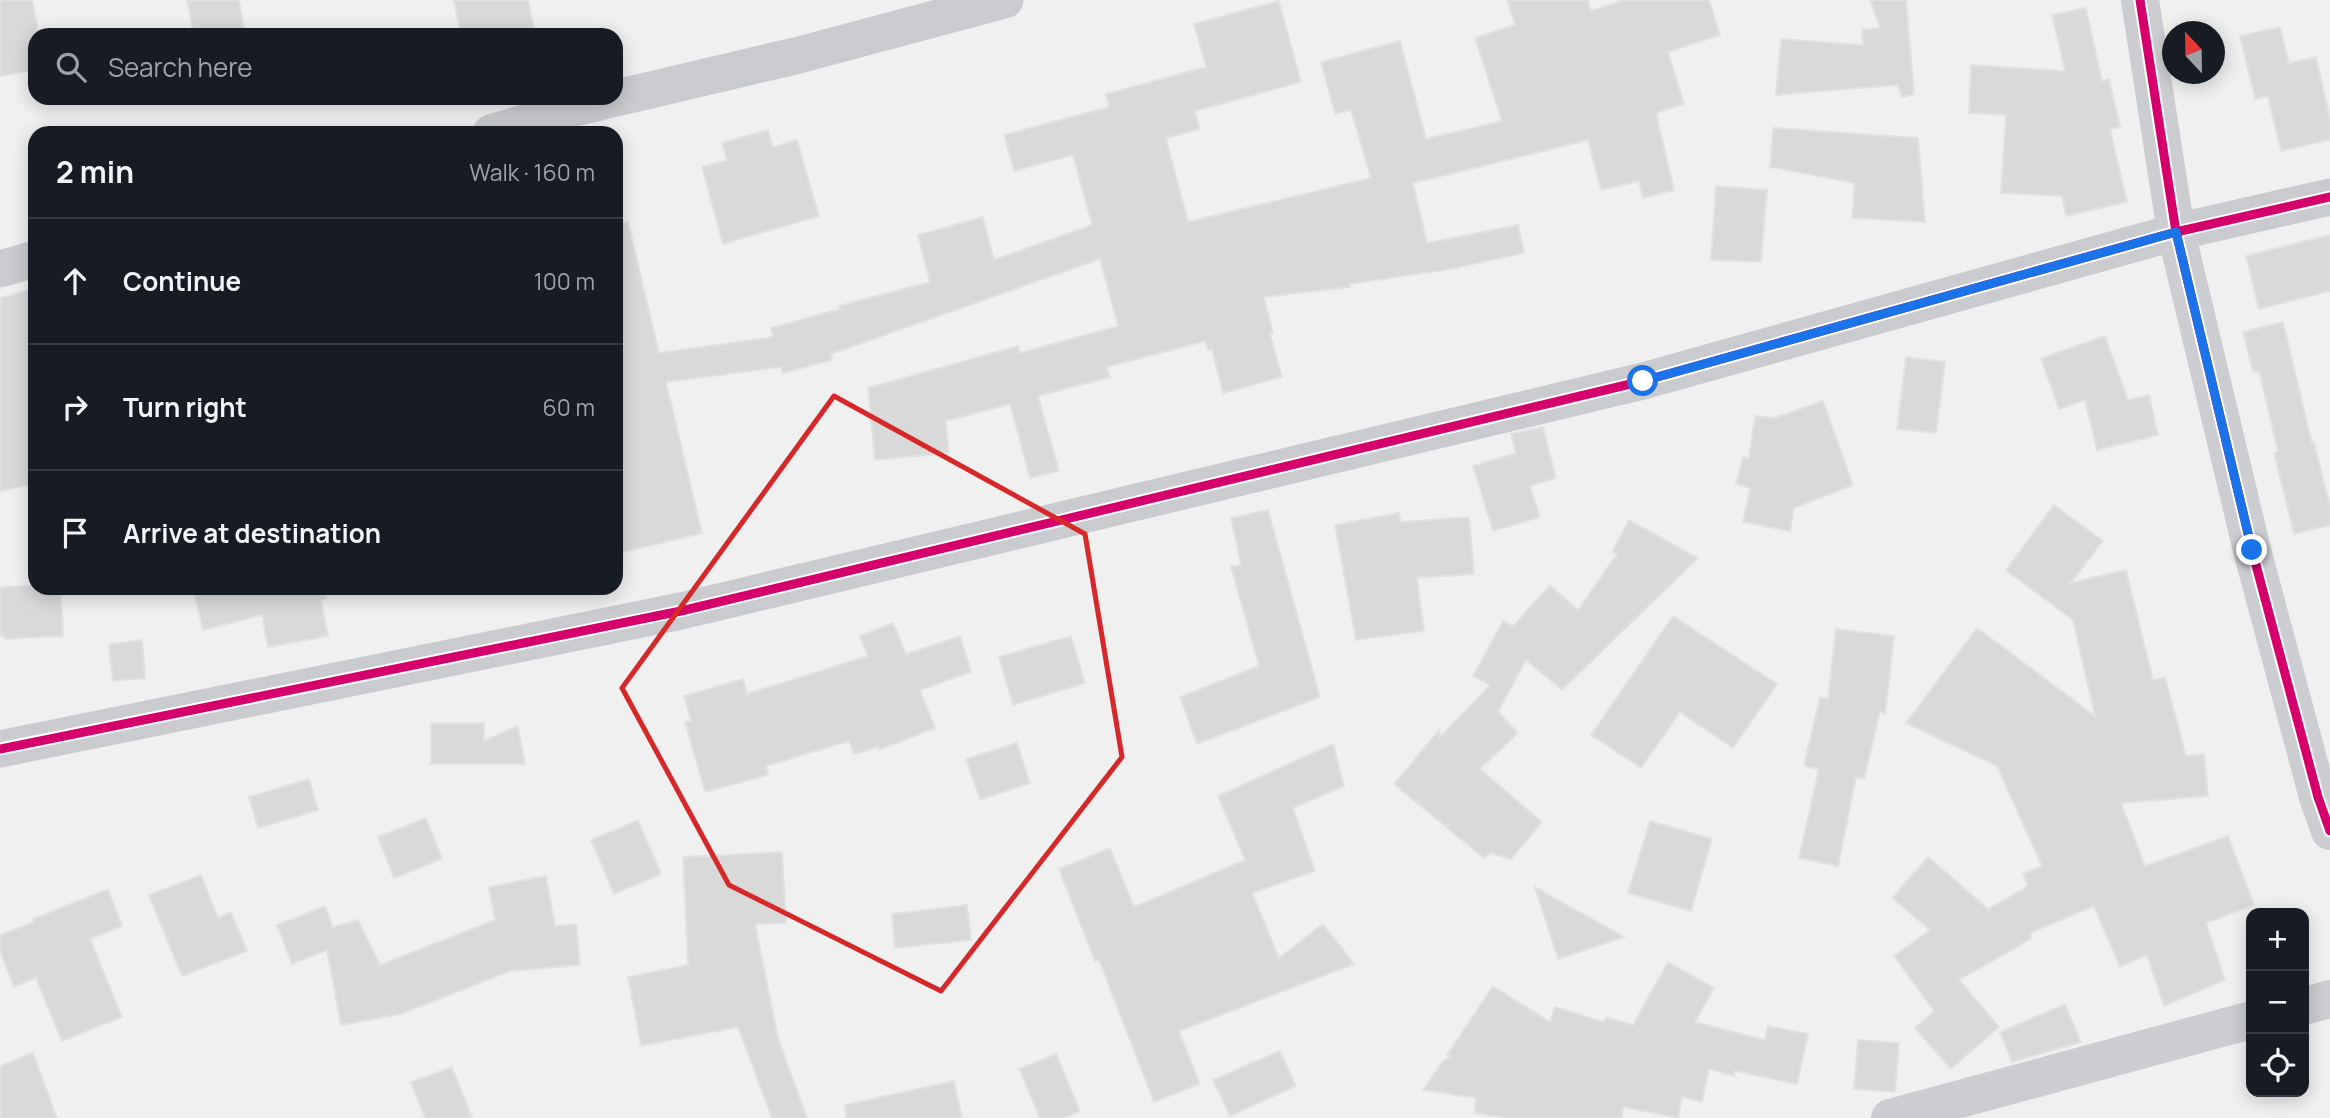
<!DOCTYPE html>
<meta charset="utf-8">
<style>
:root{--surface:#171b24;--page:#20242c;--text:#f1f3f6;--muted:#9ea1a6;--line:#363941}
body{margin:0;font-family:Manrope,sans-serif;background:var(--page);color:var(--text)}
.controls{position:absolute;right:21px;bottom:21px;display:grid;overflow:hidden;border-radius:14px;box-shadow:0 4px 18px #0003}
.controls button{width:63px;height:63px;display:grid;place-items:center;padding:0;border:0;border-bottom:2px solid var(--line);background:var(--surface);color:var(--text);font:35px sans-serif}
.compass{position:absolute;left:2162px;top:21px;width:63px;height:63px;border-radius:50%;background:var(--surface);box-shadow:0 4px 18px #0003;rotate:338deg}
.stop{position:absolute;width:21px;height:21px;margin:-16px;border:5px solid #1a73e8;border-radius:50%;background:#fff}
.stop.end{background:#1a73e8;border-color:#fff;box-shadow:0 2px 7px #0008}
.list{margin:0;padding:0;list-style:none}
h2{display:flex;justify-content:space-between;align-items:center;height:91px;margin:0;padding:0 28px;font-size:30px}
h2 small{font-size:23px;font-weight:400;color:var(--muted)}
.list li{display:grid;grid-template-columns:46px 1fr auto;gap:21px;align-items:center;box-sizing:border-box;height:126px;padding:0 28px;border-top:2px solid var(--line)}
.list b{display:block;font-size:26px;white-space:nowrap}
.list em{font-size:23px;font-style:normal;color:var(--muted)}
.icon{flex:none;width:38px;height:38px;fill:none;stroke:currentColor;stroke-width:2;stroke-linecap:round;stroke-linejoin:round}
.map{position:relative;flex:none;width:2330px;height:1118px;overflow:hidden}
.search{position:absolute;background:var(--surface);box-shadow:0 4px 18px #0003;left:28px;top:28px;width:595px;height:77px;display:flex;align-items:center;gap:18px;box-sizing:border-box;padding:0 24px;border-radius:21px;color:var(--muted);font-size:26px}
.panel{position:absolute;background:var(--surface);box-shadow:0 4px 18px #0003;left:28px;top:126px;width:595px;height:469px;border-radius:21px}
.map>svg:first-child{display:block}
</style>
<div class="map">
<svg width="2330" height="1118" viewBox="0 0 2330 1118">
<rect width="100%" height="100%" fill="#f0f0f0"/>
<g fill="#d9d9da" stroke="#e1e2e3" stroke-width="2">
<path d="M0,0H32L39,35H35V70L0,76Z"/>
<path d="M187,0H239L245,35H194Z"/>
<path d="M454,0H528L535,35H461Z"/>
<path d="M1507,0H1588L1591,11L1624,0H1709L1720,35L1668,52L1684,104L1656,113L1674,190L1643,198L1639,181L1601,190L1588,140L1413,183L1427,243L1518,225L1524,253L1459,267V268L1350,284V287L1264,297L1273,333L1270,334L1282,377L1223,393L1212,349L1208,350L1205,341L1107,367L1110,377L1038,396L1059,471L1030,478L1010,404L946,421L949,453L875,460L868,388L1018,346L1020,353L1118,326L1100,259L831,354L832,360L783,373L781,367L666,382L702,533L616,554V224L628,222L659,353L773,337L771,328L840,309L839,306L930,282L918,235L983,217L994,260L1092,225L1073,155L1014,171L1004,135L1109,107L1106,94L1206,67L1194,24L1279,1L1301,82L1195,111L1200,129L1166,138L1188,222L1371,178L1351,110L1335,114L1321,62L1400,41L1426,139L1502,121L1475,38L1515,25Z"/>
<path d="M1870,0H1906L1914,94L1902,97L1898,85L1776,95L1781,39L1863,45L1862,30L1880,28Z"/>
<path d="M2086,8L2102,81L2109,79L2120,127L2110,129L2127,202L2066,216L2062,196L2001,193L2006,115L1969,113L1971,65L2065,71L2052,15Z"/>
<path d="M2280,27L2289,63L2316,57L2330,119V140L2281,151L2268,96L2255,99L2240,36Z"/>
<path d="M1773,128L1918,138L1925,222L1852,218L1855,183L1770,167Z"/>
<path d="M768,130L773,147L797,140L819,216L723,244L702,167L727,160L722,143Z"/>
<path d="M1716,186L1767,190L1761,262L1711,260Z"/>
<path d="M2330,235V291L2259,309L2246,256Z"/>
<path d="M35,288V484L0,491V298Z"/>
<path d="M2283,322L2312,443L2314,442L2330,506V525L2294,534L2274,453L2278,451L2259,371L2253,372L2243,332Z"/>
<path d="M2105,336L2128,400L2149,395L2158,435L2097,450L2085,400L2059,409L2041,358Z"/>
<path d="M1906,357L1945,362L1936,433L1897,429Z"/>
<path d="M1823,401L1853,485L1794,508L1790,531L1743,522L1750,488L1736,484L1743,457L1749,458L1755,416L1774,418Z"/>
<path d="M1543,427L1556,478L1530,486L1540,517L1493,531L1473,466L1516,453L1511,434Z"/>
<path d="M2054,505L2103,541L2071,583L2126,570L2153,680L2165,677L2186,756L2204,754L2208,796L2121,803L2145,866L2228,836L2254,905L2206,923L2225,980L2164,1006L2147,955L2120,967L2094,906L2030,933L2032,938L1959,980L1999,1027L1951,1069L1915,1028L1934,1011L1894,956L1930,930L1892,898L1928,857L1988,909L2028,886L2023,874L2042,866L1997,766L1906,723L1977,628L2095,716L2073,620L2006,570Z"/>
<path d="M1268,510L1320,697L1197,744L1180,697L1259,666L1231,567L1241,565L1231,518Z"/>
<path d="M1399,513L1401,522L1469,517L1474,574L1417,578L1424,631L1356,640L1335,525Z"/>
<path d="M1629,520L1698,558L1562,690L1526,660L1498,712L1518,733L1480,769L1542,822L1511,859L1490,853L1484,858L1446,827L1448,825L1445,826L1394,784L1439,730L1440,737L1490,685L1473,676L1503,621L1513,626L1550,585L1578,610L1617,554L1612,552Z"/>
<path d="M35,585V588H61L63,636L5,639L4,636H0V587Z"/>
<path d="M193,588H325L326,598L321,600L328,636L268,647L262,615L203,630Z"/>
<path d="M1673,616L1777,684L1733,748L1680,712L1641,768L1591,735Z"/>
<path d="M893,623L906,654L960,636L971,672L920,690L935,728L879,750L878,747L854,754L849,741L766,766L768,775L705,792L685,722L691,721L684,696L743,679L747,694L868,656L860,636Z"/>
<path d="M1836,629L1894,636L1885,714L1880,711L1864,779L1856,777L1838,866L1799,858L1819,769L1804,766L1820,697L1828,699Z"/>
<path d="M1071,636L1085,683L1013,705L999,657Z"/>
<path d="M142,640L145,678L113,681L109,644Z"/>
<path d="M431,723H484V741L518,726L525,764H429L431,763Z"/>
<path d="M1017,743L1030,783L980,800L966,759Z"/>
<path d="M1333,744L1344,786L1293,808L1315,871L1252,893L1279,958L1323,924L1354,964L1179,1031L1200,1084L1154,1102L1099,960L1095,961L1059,869L1110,848L1134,907L1245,860L1218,796Z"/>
<path d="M309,779L318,810L258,828L249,797Z"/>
<path d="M426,818L442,859L394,878L378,837Z"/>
<path d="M638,820L661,874L614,894L591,840Z"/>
<path d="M1650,821L1712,839L1691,911L1628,893Z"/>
<path d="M782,852L786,923L755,924L778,1038L807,1118H772L738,1027L641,1046L628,977L688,965L683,857Z"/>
<path d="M201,875L218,918L231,912L247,951L182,976L149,895Z"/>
<path d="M546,876L555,926L576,924L580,965L510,971L401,1014L341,1025L327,950L292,964L277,925L325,906L333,927L358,920L380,965L495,920L489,887Z"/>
<path d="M1535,887L1624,937L1558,959Z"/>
<path d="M108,889L122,926L90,939L122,1017L62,1041L36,978L14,987L0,951V935L34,922L33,919Z"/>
<path d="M967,905L971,940L895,948L892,914Z"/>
<path d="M1668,962L1714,988L1695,1022L1765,1040L1768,1026L1808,1034L1797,1084L1735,1071L1734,1076L1709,1069L1702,1102L1682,1097L1678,1118L1623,1107L1622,1118H1508L1474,1113L1476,1098L1423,1090L1443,1061L1451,1057L1447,1055L1493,986L1550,1022L1555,1007L1604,1022L1606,1017L1633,1025Z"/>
<path d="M2065,1004L2081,1042L2012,1062L2000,1032Z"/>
<path d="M1858,1040L1899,1043L1895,1092L1854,1089Z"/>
<path d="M1280,1051L1296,1086L1230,1116L1213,1080Z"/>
<path d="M33,1053L57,1118H0V1066Z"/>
<path d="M1056,1054L1080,1111L1064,1118H1040L1019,1069Z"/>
<path d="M452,1067L472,1118H425L411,1082Z"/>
<path d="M954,1081L962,1118H846L845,1105Z"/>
</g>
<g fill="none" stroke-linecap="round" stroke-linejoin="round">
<g stroke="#c9cbce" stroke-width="37">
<path d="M491,133L574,108L799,55L1005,0"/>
<path d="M0,269L35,259"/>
<path d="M0,749L681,611L1643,381L2176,232L2330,197"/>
</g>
<g stroke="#cbcdd0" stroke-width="38">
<path d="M2140,0L2176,232L2252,550L2318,797L2330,831"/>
<path d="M2304,1006L2330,999"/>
<path d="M1890,1118L2251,1020"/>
</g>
<g stroke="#fff" stroke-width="13">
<g id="cycleway">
<path d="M2140,0L2176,232L2252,550L2318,797L2330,831"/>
<path d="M0,749L681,611L1643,381L2176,232L2330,197"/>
</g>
</g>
<use href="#cycleway" stroke="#d6006c" stroke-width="9"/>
</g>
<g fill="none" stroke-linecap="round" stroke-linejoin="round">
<path stroke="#1a73e8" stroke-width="9" d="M1643,381L2176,232L2252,550"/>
</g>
<path fill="none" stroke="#d62828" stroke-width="5" stroke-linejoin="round" d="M834,396L1085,534L1122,757L941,991L729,885L622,688Z"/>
</svg>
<div class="controls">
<button>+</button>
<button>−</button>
<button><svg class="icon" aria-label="locate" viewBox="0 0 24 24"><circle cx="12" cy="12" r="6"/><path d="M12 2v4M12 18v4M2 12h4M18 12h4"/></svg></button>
</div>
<svg class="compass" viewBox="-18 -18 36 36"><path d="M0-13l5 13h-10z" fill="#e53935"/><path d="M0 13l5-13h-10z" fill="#9ea1a6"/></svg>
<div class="stop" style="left:1643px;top:381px"></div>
<div class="stop end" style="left:2252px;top:550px"></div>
<div class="search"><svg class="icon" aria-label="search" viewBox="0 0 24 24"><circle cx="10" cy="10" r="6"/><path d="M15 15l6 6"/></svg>Search here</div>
<section class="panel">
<h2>2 min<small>Walk · 160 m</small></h2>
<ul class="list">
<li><svg class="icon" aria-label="ahead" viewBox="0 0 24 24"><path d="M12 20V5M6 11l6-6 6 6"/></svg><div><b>Continue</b></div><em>100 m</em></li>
<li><svg class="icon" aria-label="right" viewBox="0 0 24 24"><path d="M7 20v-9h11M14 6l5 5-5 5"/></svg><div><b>Turn right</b></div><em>60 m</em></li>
<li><svg class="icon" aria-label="arrive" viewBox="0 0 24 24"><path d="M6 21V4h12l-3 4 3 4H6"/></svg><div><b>Arrive at destination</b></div></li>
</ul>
</section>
</div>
